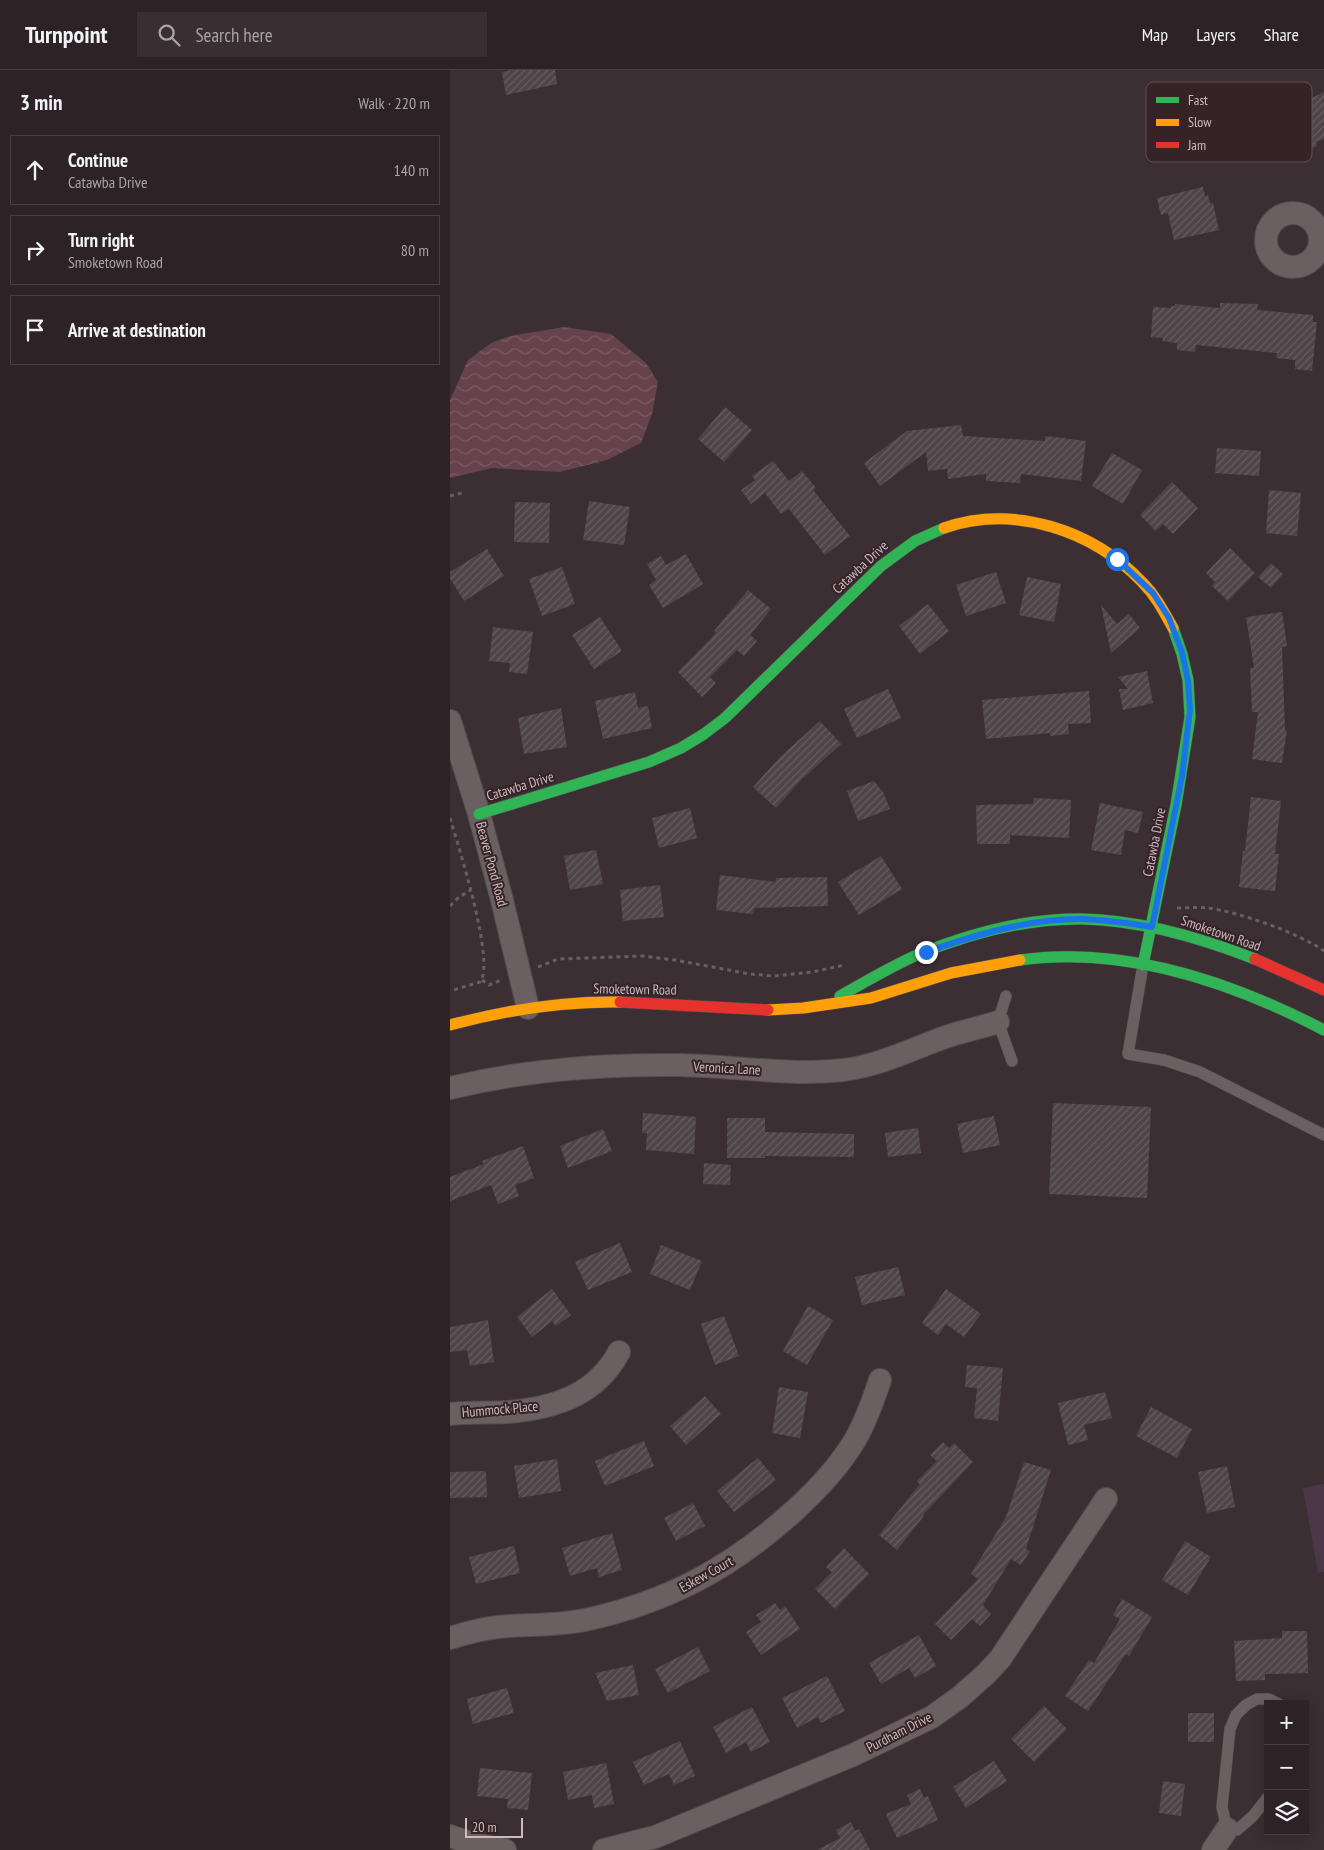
<!DOCTYPE html>
<meta charset="utf-8">
<style>
:root{--surface:#2d2326;--page:#392f32;--text:#f1f3f6;--muted:#a7a4a7;--line:#484043}
body{margin:0;font-family:"PT Sans Narrow",sans-serif;background:var(--page);color:var(--text)}
.controls{position:absolute;right:15px;bottom:15px;display:grid;overflow:hidden;border-radius:0px;box-shadow:0 2px 12px #0003}
.controls button{width:45px;height:45px;display:grid;place-items:center;padding:0;border:0;border-bottom:1px solid var(--line);background:var(--surface);color:var(--text);font:25px sans-serif}
.scale{position:absolute;left:15px;bottom:12px;width:58px;box-sizing:border-box;padding-left:5px;border:2px solid #cbbbbf;border-top:0;font-size:14px;line-height:18px;white-space:nowrap;color:#cbbbbf;-webkit-text-stroke:4px #362328;paint-order:stroke}
.stop{position:absolute;width:15px;height:15px;margin:-11px;border:4px solid #1a73e8;border-radius:50%;background:#fff}
.stop.end{background:#1a73e8;border-color:#fff;box-shadow:0 1px 5px #0008}
.list{margin:0;padding:0;list-style:none}
h2{display:flex;justify-content:space-between;align-items:center;height:65px;margin:0;padding:0 20px;font-size:21px}
h2 small{font-size:16px;font-weight:400;color:var(--muted)}
.list li{display:grid;grid-template-columns:32px 1fr auto;gap:15px;align-items:center;box-sizing:border-box;height:70px;margin:0 10px 10px;padding:0 10px;border:1px solid var(--line);border-radius:0px}
.list b{display:block;font-size:19px;white-space:nowrap}
.list p{margin:0;font-size:16px;white-space:nowrap;color:var(--muted)}
.list em{font-size:16px;font-style:normal;color:var(--muted)}
.icon{flex:none;width:28px;height:28px;fill:none;stroke:currentColor;stroke-width:2;stroke-linecap:round;stroke-linejoin:round}
.map{position:relative;flex:none;width:874px;height:1780px;overflow:hidden}
header{display:flex;align-items:center;gap:30px;box-sizing:border-box;height:70px;padding:0 25px;background:var(--surface);border-bottom:1px solid var(--line)}
header strong{font-size:24px}
nav{display:flex;gap:28px;margin-inline-start:auto;font-size:18px}
.search{width:350px;height:45px;background:var(--page);display:flex;align-items:center;gap:12px;box-sizing:border-box;padding:0 18px;border-radius:0px;color:var(--muted);font-size:19px}
main{display:flex}
aside{flex:1;background:var(--surface)}
.map>svg:first-child{display:block}
</style>
<header>
<strong>Turnpoint</strong>
<div class="search"><svg class="icon" aria-label="search" viewBox="0 0 24 24"><circle cx="10" cy="10" r="6"/><path d="M15 15l6 6"/></svg>Search here</div>
<nav><a>Map</a><a>Layers</a><a>Share</a></nav>
</header>
<main>
<aside>
<h2>3 min<small>Walk · 220 m</small></h2>
<ul class="list">
<li><svg class="icon" aria-label="ahead" viewBox="0 0 24 24"><path d="M12 20V5M6 11l6-6 6 6"/></svg><div><b>Continue</b><p>Catawba Drive</p></div><em>140 m</em></li>
<li><svg class="icon" aria-label="right" viewBox="0 0 24 24"><path d="M7 20v-9h11M14 6l5 5-5 5"/></svg><div><b>Turn right</b><p>Smoketown Road</p></div><em>80 m</em></li>
<li><svg class="icon" aria-label="arrive" viewBox="0 0 24 24"><path d="M6 21V4h12l-3 4 3 4H6"/></svg><div><b>Arrive at destination</b></div></li>
</ul>
</aside>
<div class="map">
<svg width="874" height="1780" viewBox="0 0 874 1780">
<defs>
<pattern id="water-waves" width="16" height="10" patternUnits="userSpaceOnUse" patternTransform="scale(1.25)"><rect width="16" height="10" fill="#65424c"/><path d="M0 5q4-4 8 0t8 0" fill="none" stroke="#7a5b64"/></pattern>
<pattern id="building-hatch" width="6" height="6" patternUnits="userSpaceOnUse" patternTransform="scale(1.25)"><rect width="6" height="6" fill="#4f4548"/><path d="M-1 1l2-2M0 6l6-6M5 7l2-2" fill="none" stroke="#675e61"/></pattern>
</defs>
<rect width="100%" height="100%" fill="#3c2f33"/>
<path fill="#4a3748" d="M874,1414V1502L868,1503L853,1418Z"/>
<path fill="url(#water-waves)" d="M114,257L161,264L196,293L208,312L202,344L191,373L157,390L110,402L42,398L0,408V330L18,290L41,273L60,266Z"/>
<g fill="url(#building-hatch)">
<path d="M61,0H105L107,14L56,25L52,2Z"/>
<path d="M874,22V69L866,72L867,76L847,85L841,71L845,69L836,49L845,45L844,42L857,35L855,31Z"/>
<path d="M753,117L755,126L758,125L760,134L763,133L769,160L724,170L718,143L711,145L707,128Z"/>
<path d="M770,233L808,234L807,240L863,245V252H867L862,301L845,299V290L826,288L827,283L746,275L745,282L727,280V273L712,271L713,268L701,267L703,237L721,238V236H725V234L770,238Z"/>
<path d="M275,337L302,360L274,392L248,369Z"/>
<path d="M511,355L513,366L595,371V366L636,371L631,411L571,404L570,413L536,411V404L498,409L497,399L478,401L476,382L430,416L414,393L457,361Z"/>
<path d="M767,378L811,381L809,406L765,403Z"/>
<path d="M662,383L692,400L673,434L642,416Z"/>
<path d="M323,391L339,411L352,401L366,418L363,420L400,466L375,485L339,439L331,444L315,423L301,434L291,420L305,410L302,406Z"/>
<path d="M722,412L748,438L723,464L713,454L706,461L690,445Z"/>
<path d="M819,420L851,423L847,466L816,463Z"/>
<path d="M139,431L180,437L174,475L133,470Z"/>
<path d="M65,432L100,433L99,473L64,472Z"/>
<path d="M780,478L805,503L778,531L762,516L765,512L756,503Z"/>
<path d="M37,479L54,506L14,531L0,508V502Z"/>
<path d="M236,484L253,514L213,538L199,515L206,510L197,494L211,486L216,495Z"/>
<path d="M821,493L833,504L821,518L808,507Z"/>
<path d="M112,497L125,534L92,546L79,509Z"/>
<path d="M546,502L556,533L516,546L506,515Z"/>
<path d="M577,507L611,514L604,552L569,545Z"/>
<path d="M298,520L321,539L300,565L307,571L294,586L287,580L260,607L266,613L252,627L228,602L266,563L264,561Z"/>
<path d="M478,534L499,561L470,584L449,556Z"/>
<path d="M651,535L667,554L679,544L690,558L661,583Z"/>
<path d="M832,542L837,576L832,577L835,660H837L832,693L802,689L808,642H802L800,598H804L796,547Z"/>
<path d="M150,547L172,581L144,599L122,565Z"/>
<path d="M43,557L83,562L77,604L59,602L60,593L39,591Z"/>
<path d="M697,601L703,633L673,640L669,619H678L668,607Z"/>
<path d="M438,619L451,648L407,668L394,639Z"/>
<path d="M639,621L641,653L618,654L619,664L600,666V663L536,669L532,630Z"/>
<path d="M185,622L188,638L198,636L202,658L153,669L145,631Z"/>
<path d="M111,638L117,677L74,684L68,648Z"/>
<path d="M370,651L391,674L351,710L326,738L303,717L331,686Z"/>
<path d="M424,711L433,722L440,739L408,751L397,721Z"/>
<path d="M801,727L831,731L825,784H829L825,821L789,817L793,781H795Z"/>
<path d="M584,728L621,730L619,768L560,765V774H527L526,735L583,734Z"/>
<path d="M650,733L693,742L688,763L675,760L671,785L641,780Z"/>
<path d="M240,738L247,768L209,778L202,748Z"/>
<path d="M146,780L153,814L120,820L114,786Z"/>
<path d="M431,786L452,819L409,845L388,812Z"/>
<path d="M270,805L326,812V808L377,807L378,836L304,838L303,844L266,840Z"/>
<path d="M210,815L214,847L173,851L170,820Z"/>
<path d="M603,1033L701,1037L697,1128L599,1124Z"/>
<path d="M193,1043L246,1047L244,1084L196,1080L197,1063H192Z"/>
<path d="M544,1046L550,1075L513,1083L507,1054Z"/>
<path d="M277,1048H315V1062L404,1064V1087L315,1086V1088H277Z"/>
<path d="M468,1058L471,1083L438,1087L435,1063Z"/>
<path d="M153,1059L162,1081L118,1098L110,1076Z"/>
<path d="M73,1076L84,1108L65,1115L69,1126L48,1134L41,1115L0,1131V1107L34,1094L32,1091Z"/>
<path d="M254,1093L281,1095L280,1115L253,1114Z"/>
<path d="M170,1173L182,1202L138,1220L125,1192Z"/>
<path d="M211,1175L252,1191L240,1220L200,1204Z"/>
<path d="M448,1197L455,1225L412,1235L405,1207Z"/>
<path d="M102,1219L121,1245L106,1256L102,1251L82,1267L67,1247Z"/>
<path d="M496,1219L531,1244L514,1267L496,1254L488,1265L472,1253Z"/>
<path d="M358,1236L383,1250L357,1295L333,1281Z"/>
<path d="M274,1246L289,1286L265,1295L251,1254Z"/>
<path d="M38,1250L44,1292L20,1296L17,1280L0,1282V1257Z"/>
<path d="M517,1295L553,1298L548,1351L524,1348L527,1318L515,1317Z"/>
<path d="M329,1317L358,1322L350,1368L322,1363Z"/>
<path d="M655,1322L662,1348L634,1355L638,1370L618,1375L608,1333Z"/>
<path d="M255,1326L271,1344L236,1375L220,1356Z"/>
<path d="M701,1337L742,1359L727,1388L686,1366Z"/>
<path d="M194,1371L204,1396L155,1416L145,1391Z"/>
<path d="M493,1372L499,1378L504,1373L523,1392L473,1445L474,1446L447,1480L429,1465L470,1414L467,1411L487,1391L480,1385Z"/>
<path d="M308,1388L326,1410L284,1442L267,1421Z"/>
<path d="M107,1389L111,1421L69,1428L64,1396Z"/>
<path d="M574,1392L601,1400L576,1479L580,1481L571,1495L561,1489L533,1535L541,1544L530,1556L522,1549L501,1570L485,1554L528,1509L521,1504L556,1447Z"/>
<path d="M777,1396L785,1437L757,1443L748,1402Z"/>
<path d="M36,1401L37,1427L0,1428V1402Z"/>
<path d="M243,1433L255,1456L226,1471L214,1448Z"/>
<path d="M162,1463L172,1500L149,1507L147,1498L120,1506L112,1478Z"/>
<path d="M735,1471L761,1487L738,1525L712,1510Z"/>
<path d="M64,1476L70,1503L26,1514L19,1487Z"/>
<path d="M394,1478L419,1504L385,1539L365,1519L382,1502L376,1497Z"/>
<path d="M672,1529L702,1547L679,1586L676,1584L638,1641L615,1626L639,1590L644,1593L670,1549L663,1545Z"/>
<path d="M325,1533L330,1540L335,1536L350,1559L311,1585L296,1562L311,1552L306,1545Z"/>
<path d="M832,1561H857L858,1603L815,1604V1610L786,1611L784,1571L832,1568Z"/>
<path d="M469,1565L486,1596L465,1608L459,1598L431,1614L419,1593Z"/>
<path d="M248,1577L260,1601L218,1623L205,1599Z"/>
<path d="M183,1595L189,1625L157,1631L145,1603Z"/>
<path d="M377,1606L395,1641L371,1653L368,1647L347,1658L332,1628Z"/>
<path d="M57,1618L64,1643L23,1654L17,1629Z"/>
<path d="M594,1636L617,1659L584,1692L561,1669Z"/>
<path d="M302,1637L320,1672L301,1682L296,1672L276,1683L263,1657Z"/>
<rect x="738" y="1643" width="26" height="29"/>
<path d="M230,1671L245,1706L224,1715L219,1704L194,1715L183,1692Z"/>
<path d="M544,1691L557,1711L516,1738L503,1717Z"/>
<path d="M156,1693L164,1734L144,1738L142,1725L118,1730L113,1702Z"/>
<path d="M30,1698L82,1703L78,1740L57,1738L58,1729L27,1726Z"/>
<path d="M713,1711L735,1714L731,1746L709,1743Z"/>
<path d="M470,1719L474,1728L478,1726L488,1750L447,1768L436,1744L461,1734L457,1725Z"/>
<path d="M401,1752L405,1761L409,1759L420,1780H367L390,1768L386,1760Z"/>
</g>
<g fill="none" stroke-linecap="round" stroke-linejoin="round">
<g stroke="#544b4e" stroke-width="12">
<g id="lane">
<path d="M693,895L678,984L714,990L750,1002L874,1065"/>
<path d="M556,926L548,952L562,991"/>
<path d="M818,1727L803,1746L787,1760L777,1759L772,1737L780,1659L786,1645L796,1635L807,1629H819L829,1634"/>
</g>
</g>
<g stroke="#544b4e" stroke-width="24">
<g id="street">
<circle cx="843" cy="170" r="27"/>
<path d="M0,651L29,744L51,826L78,938"/>
<path d="M0,1018C74,1000 154,994 230,995C284,996 339,1006 393,1000C427,996 458,981 490,969C509,962 529,958 548,952"/>
<path d="M0,1344C19,1342 39,1343 58,1342C105,1338 146,1325 169,1282"/>
<path d="M0,1568C16,1563 31,1559 48,1557C77,1554 106,1556 135,1550C218,1532 281,1498 344,1441C367,1420 389,1397 405,1370C416,1351 423,1331 430,1310"/>
<path d="M0,1766L20,1773L55,1780"/>
<path d="M154,1780L205,1767L403,1685L482,1647L510,1627L536,1604L550,1589L656,1429"/>
<path d="M763,1780L777,1759"/>
</g>
</g>
<g stroke="#544b4e" stroke-width="12">
<g id="fast">
<path d="M29,744L199,692L231,678L254,664L275,648L431,496L465,471L494,458"/>
<path d="M570,890C675,875 782,912 874,960"/>
<path d="M693,895L726,735L740,647L738,610L732,584L723,558"/>
<path d="M390,926C415,912 440,897 467,885C518,864 577,848 633,849C692,850 751,868 805,889"/>
</g>
</g>
<g stroke="#544b4e" stroke-width="12">
<g id="slow">
<path d="M494,458C565,434 643,460 693,513C706,526 714,542 723,558"/>
<path d="M318,940L353,938L421,928L501,903L570,890"/>
<path d="M0,955C56,940 112,931 170,932"/>
</g>
</g>
<g stroke="#544b4e" stroke-width="12">
<g id="jam">
<path d="M805,889L874,920"/>
<path d="M170,932L318,940"/>
</g>
</g>
<g stroke="#695f63" stroke-width="3" stroke-dasharray="4 4" stroke-linecap="butt">
<path d="M0,426L12,423"/>
<path d="M0,748C8,775 46,893 30,912L0,921"/>
<path d="M0,836L9,827L21,820"/>
<path d="M727,838C738,838 748,837 758,838C789,842 849,863 874,881"/>
<path d="M88,897L108,889L193,886L225,890L300,904L324,906L362,902L395,895"/>
<path d="M32,910L39,915L51,910"/>
</g>
<use href="#lane" stroke="#6a6062" stroke-width="11"/>
<use href="#street" stroke="#6a6062" stroke-width="22"/>
<use href="#fast" stroke="#30b455" stroke-width="11"/>
<use href="#slow" stroke="#ff9f0a" stroke-width="11"/>
<use href="#jam" stroke="#e5322d" stroke-width="11"/>
</g>
<g fill="none" stroke-linecap="round" stroke-linejoin="round">
<path stroke="#1a73e8" stroke-width="6" d="M476,882C525,865 581,848 633,849C656,850 679,853 702,857L732,706L740,640L738,611L732,582L719,548L703,523L667,489"/>
</g>
<g text-anchor="middle" dominant-baseline="central" stroke-width="4" stroke-linejoin="round" paint-order="stroke">
<g font-size="14" fill="#cbbbbf" stroke="#362328">
<text transform="translate(410 497) rotate(-43)">Catawba Drive</text>
<text transform="translate(70 716) rotate(-17)">Catawba Drive</text>
<text transform="translate(704 772) rotate(-79)">Catawba Drive</text>
<text transform="translate(42 794) rotate(75)">Beaver Pond Road</text>
<text transform="translate(771 863) rotate(19)">Smoketown Road</text>
<text transform="translate(185 919) rotate(1)">Smoketown Road</text>
<text transform="translate(277 998) rotate(3)">Veronica Lane</text>
<text transform="translate(50 1339) rotate(-5)">Hummock Place</text>
<text transform="translate(256 1504) rotate(-29)">Eskew Court</text>
<text transform="translate(449 1662) rotate(-27)">Purdham Drive</text>
</g>
</g>
<rect x="696" y="12" width="166" height="80" rx="8" fill="#362328" stroke="#635155" stroke-width="1"/>
<rect x="706" y="27" width="23" height="6" fill="#30b455"/>
<rect x="706" y="49" width="23" height="7" fill="#ff9f0a"/>
<rect x="706" y="72" width="23" height="6" fill="#e5322d"/>
<g font-size="14" fill="#cbbbbf">
<text x="738" y="35">Fast</text>
<text x="738" y="57">Slow</text>
<text x="738" y="80">Jam</text>
</g>
</svg>
<div class="controls">
<button>+</button>
<button>−</button>
<button><svg class="icon" aria-label="layers" viewBox="0 0 24 24"><path d="M12 4l9 5-9 5-9-5zM3 14l9 5 9-5"/></svg></button>
</div>
<div class="scale">20 m</div>
<div class="stop" style="left:667px;top:489px"></div>
<div class="stop end" style="left:476px;top:882px"></div>
</div>
</main>
